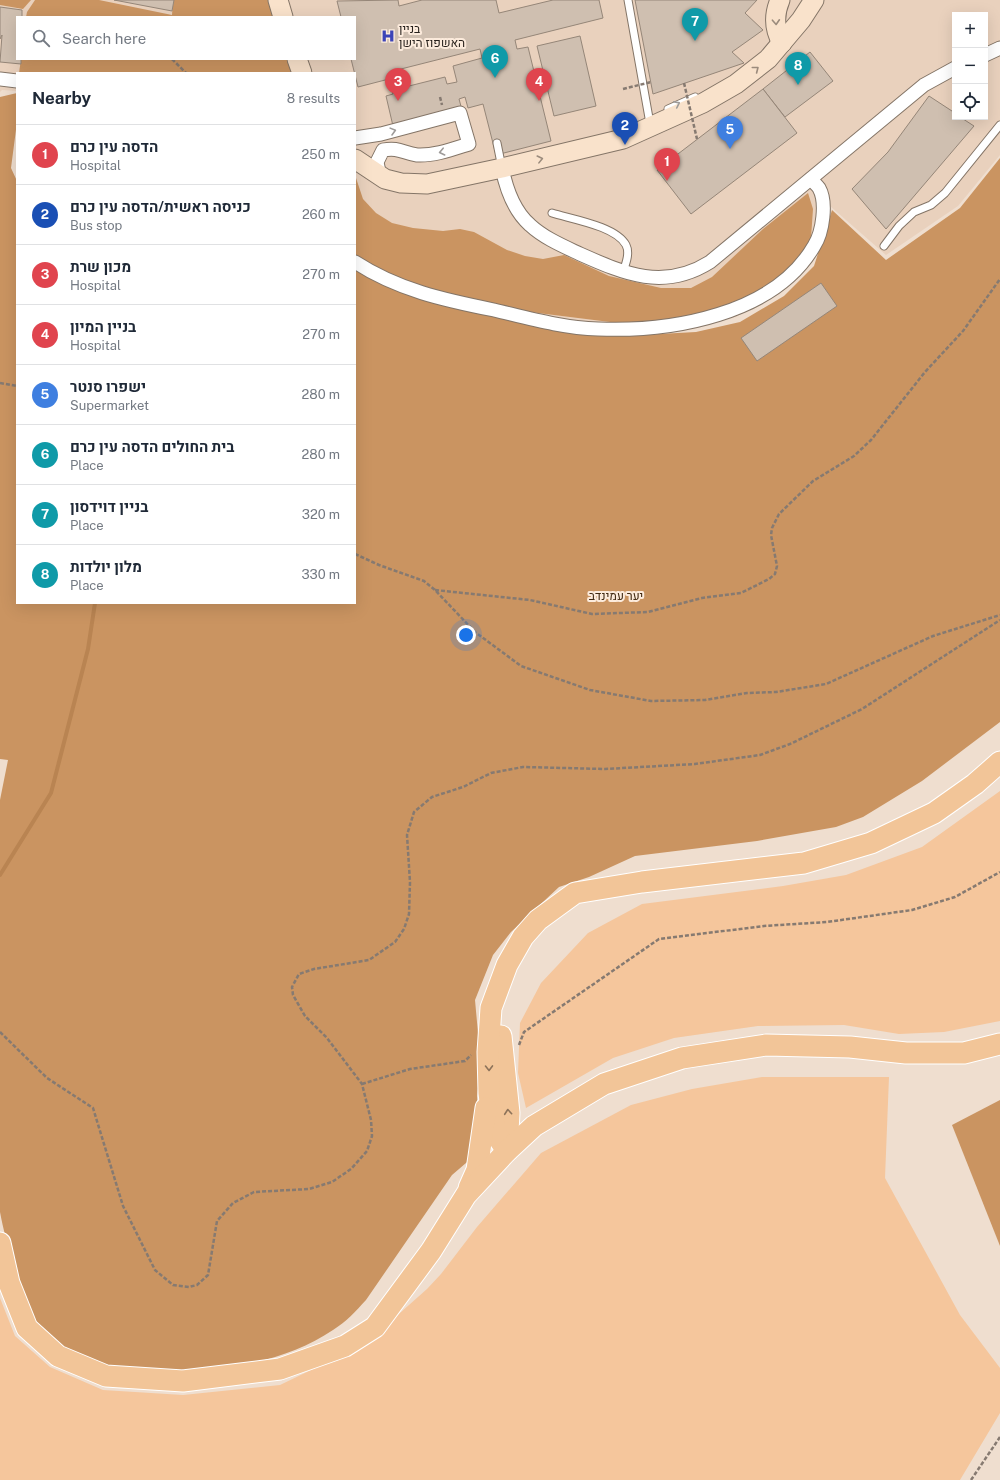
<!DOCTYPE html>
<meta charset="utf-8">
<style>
:root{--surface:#fff;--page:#f2f2f3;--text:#1f2937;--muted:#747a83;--line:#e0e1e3;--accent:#0b8043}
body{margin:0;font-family:"Public Sans",Heebo,sans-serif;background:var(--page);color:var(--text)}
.controls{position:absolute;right:12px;top:12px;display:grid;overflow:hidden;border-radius:0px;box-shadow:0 4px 16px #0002}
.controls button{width:36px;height:36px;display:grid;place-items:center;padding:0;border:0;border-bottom:1px solid var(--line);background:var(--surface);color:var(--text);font:20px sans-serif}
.you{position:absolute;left:466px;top:635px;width:14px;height:14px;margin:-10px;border:3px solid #fff;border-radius:50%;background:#1a73e8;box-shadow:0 0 0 6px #1a73e833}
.badge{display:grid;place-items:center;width:26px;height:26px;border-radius:50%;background:var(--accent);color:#fff;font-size:13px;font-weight:700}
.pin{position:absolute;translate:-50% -33px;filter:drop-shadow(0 1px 2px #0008)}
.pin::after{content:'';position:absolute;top:21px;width:14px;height:12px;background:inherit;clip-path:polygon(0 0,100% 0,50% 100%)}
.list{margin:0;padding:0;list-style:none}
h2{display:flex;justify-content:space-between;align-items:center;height:52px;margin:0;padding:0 16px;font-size:17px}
h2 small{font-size:13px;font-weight:400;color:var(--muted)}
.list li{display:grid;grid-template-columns:26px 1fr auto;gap:12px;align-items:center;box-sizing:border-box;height:60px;padding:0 16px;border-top:1px solid var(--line)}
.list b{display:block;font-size:15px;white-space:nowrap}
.list p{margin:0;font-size:13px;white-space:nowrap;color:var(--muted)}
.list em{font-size:13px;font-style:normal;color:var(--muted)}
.icon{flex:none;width:22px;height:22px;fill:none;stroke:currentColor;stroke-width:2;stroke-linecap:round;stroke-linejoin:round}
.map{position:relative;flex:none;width:1000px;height:1480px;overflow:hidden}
.search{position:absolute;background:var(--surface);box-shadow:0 4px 16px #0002;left:16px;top:16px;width:340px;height:44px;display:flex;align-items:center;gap:10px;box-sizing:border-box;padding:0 14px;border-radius:0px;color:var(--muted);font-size:15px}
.panel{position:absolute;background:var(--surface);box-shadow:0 4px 16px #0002;left:16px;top:72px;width:340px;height:532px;border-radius:0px}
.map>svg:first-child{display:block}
</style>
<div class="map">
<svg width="1000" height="1480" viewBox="0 0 1000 1480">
<rect width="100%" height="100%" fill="#efdecf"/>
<path fill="#e9d1bd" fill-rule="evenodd" d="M0,0H1000V155L958,206L886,255L830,206L817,252L762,300L736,317L699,325L592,330L355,260V73H17V91L2,90L0,92ZM955,15H985V117H955ZM17,17H355V59H17Z"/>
<g fill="#f5c69c">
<path d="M1000,791V1021L944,1032L899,1034L844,1025L758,1026L674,1038L613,1058L526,1108L518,1073L520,1023L541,983L588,933L642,904L783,886L846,875L922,847Z"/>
<path d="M762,1077H889L885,1178L960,1315L1000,1368V1413L960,1480H0V1298L15,1336L50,1367L103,1390L183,1395L280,1385L365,1344L427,1289L441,1274L477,1227L541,1153L631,1105L692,1089Z"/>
</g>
<g fill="#ca9461">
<path d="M0,0H31L23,9L0,5Z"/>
<path d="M35,0H99L172,15L173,0H274L278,17H26L27,12Z"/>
<path d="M21,59H290L295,73H19Z"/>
<path d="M17,93V122L11,168L17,181V603H355V268L378,282L402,293L587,333L622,336L696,332L740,322L784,296L814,266L832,210L886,260L960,208L1000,158V722L922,781L863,817L836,827L757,841L635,856L589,877L559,887L511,932L493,955L475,1000L481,1066L477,1096L480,1151L452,1175L366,1300C356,1311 346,1322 333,1330C289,1360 228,1371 175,1371C128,1371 75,1366 42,1329C24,1309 5,1240 0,1212C0,1199 0,1185 0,1172C0,1143 0,1115 0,1087C0,991 0,895 0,800L8,760L0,759V97Z"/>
<path d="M355,175L363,199L376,213L392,223L413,228L443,231L460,229L474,232L507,250L525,256L543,259L564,255L609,276L661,288H691L712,277L763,229L808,193L813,209L811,238L802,255L771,285L724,310L660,322H610L505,309L441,294L381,274L355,257Z"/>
<path d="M1000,1100V1246L952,1125Z"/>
</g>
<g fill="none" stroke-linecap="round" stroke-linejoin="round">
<path stroke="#b98452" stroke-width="4" d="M0,875L51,793L88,649L95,603"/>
</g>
<g fill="#cfbfb0" stroke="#958678" fill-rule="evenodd">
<path d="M114,0H174L172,11Z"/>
<path d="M398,0L399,6L422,0H496L499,13L553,0H599L603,18L515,40L517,49L528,47L551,141L496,155L483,104L468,108L465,97L459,99L462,110L393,126L386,96L393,94L389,79L358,87L351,59H355V17H341L337,1ZM480,49L482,58L453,66L457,82L447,84L445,77L397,89L393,71Z"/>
<path d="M635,0H757L745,13L763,30L732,52L744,63L653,94Z"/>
<path d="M0,7L22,10V17H17V59H21V64L0,62L2,35L0,39Z"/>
<path d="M580,36L596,106L554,116L537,46Z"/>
<path d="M810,52L833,81L785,117L763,89Z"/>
<path d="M763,89L797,133L691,214L657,170Z"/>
<path d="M929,96L955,113V117H960L974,126L886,229L852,189L888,152Z"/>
<path d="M821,283L837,306L757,361L741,338Z"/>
</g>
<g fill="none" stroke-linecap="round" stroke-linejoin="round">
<g stroke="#847567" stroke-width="9">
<g id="lane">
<path d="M628,0L649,118"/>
<path d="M668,109L695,97"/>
<path d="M497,143L502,168"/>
<path d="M552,213C571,219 616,226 626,245C630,253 626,263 623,272"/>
<path d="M884,246L899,226L914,212L931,205L945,193L1000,125"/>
</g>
</g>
<g stroke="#847567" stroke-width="15">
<g id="street">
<path d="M985,55L1000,48"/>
<path d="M0,79L17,81"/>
<path d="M355,138L381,134L460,113L469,144C453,149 434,156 417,155C403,153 399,147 383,150L377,162L379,172L384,178"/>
<path d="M502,168C506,188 514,211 530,225C544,238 563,246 580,254C625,274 664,291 710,262L924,85L955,68"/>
<path d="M355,262C398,290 444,300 494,310C528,318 563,328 598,329C671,332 774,315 814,246C823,232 827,202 819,188C817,185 813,182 811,179"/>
</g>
</g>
<g stroke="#847567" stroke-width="21">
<g id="secondary">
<path d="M278,0L283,17"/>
<path d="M780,0C774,14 774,29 782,43"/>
<path d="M297,59L302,73"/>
<path d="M355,159L385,179L401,183L427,184L502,168L623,139L703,103L736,84L768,59L801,20L814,0"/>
</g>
</g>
<g stroke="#fff" stroke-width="23">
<g id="primary">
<path d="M501,1036L509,1113L507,1150"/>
<path d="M507,1151L497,1136L492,1117L489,1093L488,1052L491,1008L507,965L523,937L538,920L575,893L642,882L804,863L871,843L934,813L975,784L1000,762"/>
<path d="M469,1188L477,1170L486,1108"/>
<path d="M0,1243L9,1283L27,1328L58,1356L106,1376L183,1381L280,1369L345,1346L375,1327L431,1251L466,1195L507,1151L534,1126L604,1084L682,1058L766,1045L850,1047L906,1053H964L1000,1044"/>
</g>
</g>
<g stroke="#867a71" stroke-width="2.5" stroke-dasharray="4 2" stroke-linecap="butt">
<path d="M172,59L186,73"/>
<path d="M440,97L442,105"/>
<path d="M0,383L17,386"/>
<path d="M355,554L379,565L424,581L435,590L475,632L521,666L590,690L651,701L705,700L747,693L776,692L826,684L933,636L1000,615"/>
<path d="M435,590L530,600L592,614L648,612L702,598L741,593L769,579L775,574L777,566L771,535L772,528L779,514L813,481L854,456L871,440L925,372L963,331L1000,279"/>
<path d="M0,1032L47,1078L93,1108L123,1206L155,1270L173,1285L189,1287L197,1285L208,1275L217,1221L233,1203L254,1192L309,1189L332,1182L351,1169L367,1151L372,1136L371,1120L362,1084L327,1038L305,1016L293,995L292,987L299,974L314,969L369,960L395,942L404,929L409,914L410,882L407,835L414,812L432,797L463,787L491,773L523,767L605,769L695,764L760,755L790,744L862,709L1000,620"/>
<path d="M519,1045L524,1032L659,939L764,926L827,922L912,910L955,897L1000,872"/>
<path d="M362,1084L410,1069L465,1061L471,1055"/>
<path d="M971,1480L1000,1437"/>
</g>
<use href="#lane" stroke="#fff" stroke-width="7"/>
<use href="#street" stroke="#fff" stroke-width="13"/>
<use href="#secondary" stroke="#f9e2cb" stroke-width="19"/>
<use href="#primary" stroke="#f2c598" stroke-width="21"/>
<g stroke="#867a71" stroke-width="2.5" stroke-dasharray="4 2" stroke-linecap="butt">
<path d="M684,83L697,139"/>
<path d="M623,89L651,82"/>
</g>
</g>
<defs><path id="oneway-chevron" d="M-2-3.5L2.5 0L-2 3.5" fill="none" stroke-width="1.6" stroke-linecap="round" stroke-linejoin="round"/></defs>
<g stroke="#9b8b7c">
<use href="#oneway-chevron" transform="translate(776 22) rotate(87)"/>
<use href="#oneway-chevron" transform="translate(756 69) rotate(-38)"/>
<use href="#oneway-chevron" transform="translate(540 159) rotate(-14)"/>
</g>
<g stroke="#9e9b99">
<use href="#oneway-chevron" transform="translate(677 104) rotate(-26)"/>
<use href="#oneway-chevron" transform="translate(393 131) rotate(-15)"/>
<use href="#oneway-chevron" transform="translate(442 152) rotate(167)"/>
</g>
<g stroke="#8d735a">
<use href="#oneway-chevron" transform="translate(489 1068) rotate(89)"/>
<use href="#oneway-chevron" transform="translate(508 1112) rotate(-95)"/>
</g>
<defs>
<g id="hospital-bare" transform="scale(1.08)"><path d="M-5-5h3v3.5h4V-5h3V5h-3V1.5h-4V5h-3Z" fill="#3c44b7" stroke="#fcebdc" stroke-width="2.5" paint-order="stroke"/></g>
</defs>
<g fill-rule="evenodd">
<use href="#hospital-bare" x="388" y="36"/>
</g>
<g text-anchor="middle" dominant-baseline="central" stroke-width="4" stroke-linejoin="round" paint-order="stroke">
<g font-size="12" fill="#28211c" stroke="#fcebdc" text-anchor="start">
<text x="399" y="29">בניין<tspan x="399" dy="14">האשפוז הישן</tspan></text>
</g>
<g font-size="12" fill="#3f2811" stroke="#fcebdc">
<text x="616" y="596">יער עמינדב</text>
</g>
</g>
</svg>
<div class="controls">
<button>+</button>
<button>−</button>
<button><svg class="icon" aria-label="locate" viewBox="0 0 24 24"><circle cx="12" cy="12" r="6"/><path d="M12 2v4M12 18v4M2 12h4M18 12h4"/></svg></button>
</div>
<div class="you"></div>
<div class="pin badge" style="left:667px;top:181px;background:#e0444e">1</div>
<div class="pin badge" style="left:625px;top:145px;background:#1a4fb4">2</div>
<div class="pin badge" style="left:398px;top:101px;background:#e0444e">3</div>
<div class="pin badge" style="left:539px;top:101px;background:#e0444e">4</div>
<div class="pin badge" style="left:730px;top:149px;background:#3f7fe0">5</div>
<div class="pin badge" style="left:495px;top:78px;background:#0f9aa8">6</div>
<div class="pin badge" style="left:695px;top:41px;background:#0f9aa8">7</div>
<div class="pin badge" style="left:798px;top:85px;background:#0f9aa8">8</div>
<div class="search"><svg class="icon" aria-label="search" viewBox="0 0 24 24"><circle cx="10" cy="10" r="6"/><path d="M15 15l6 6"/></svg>Search here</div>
<section class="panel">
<h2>Nearby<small>8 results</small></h2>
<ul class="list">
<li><span class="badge" style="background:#e0444e">1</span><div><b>הדסה עין כרם</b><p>Hospital</p></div><em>250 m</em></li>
<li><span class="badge" style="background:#1a4fb4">2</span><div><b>כניסה ראשית/הדסה עין כרם</b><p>Bus stop</p></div><em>260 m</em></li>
<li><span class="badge" style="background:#e0444e">3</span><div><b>מכון שרת</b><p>Hospital</p></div><em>270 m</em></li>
<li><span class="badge" style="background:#e0444e">4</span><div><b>בניין המיון</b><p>Hospital</p></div><em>270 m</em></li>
<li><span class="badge" style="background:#3f7fe0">5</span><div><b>ישפרו סנטר</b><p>Supermarket</p></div><em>280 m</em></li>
<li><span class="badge" style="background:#0f9aa8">6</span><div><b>בית החולים הדסה עין כרם</b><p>Place</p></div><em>280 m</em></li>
<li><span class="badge" style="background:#0f9aa8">7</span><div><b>בניין דוידסון</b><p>Place</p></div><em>320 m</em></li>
<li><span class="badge" style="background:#0f9aa8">8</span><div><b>מלון יולדות</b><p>Place</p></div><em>330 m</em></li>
</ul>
</section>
</div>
